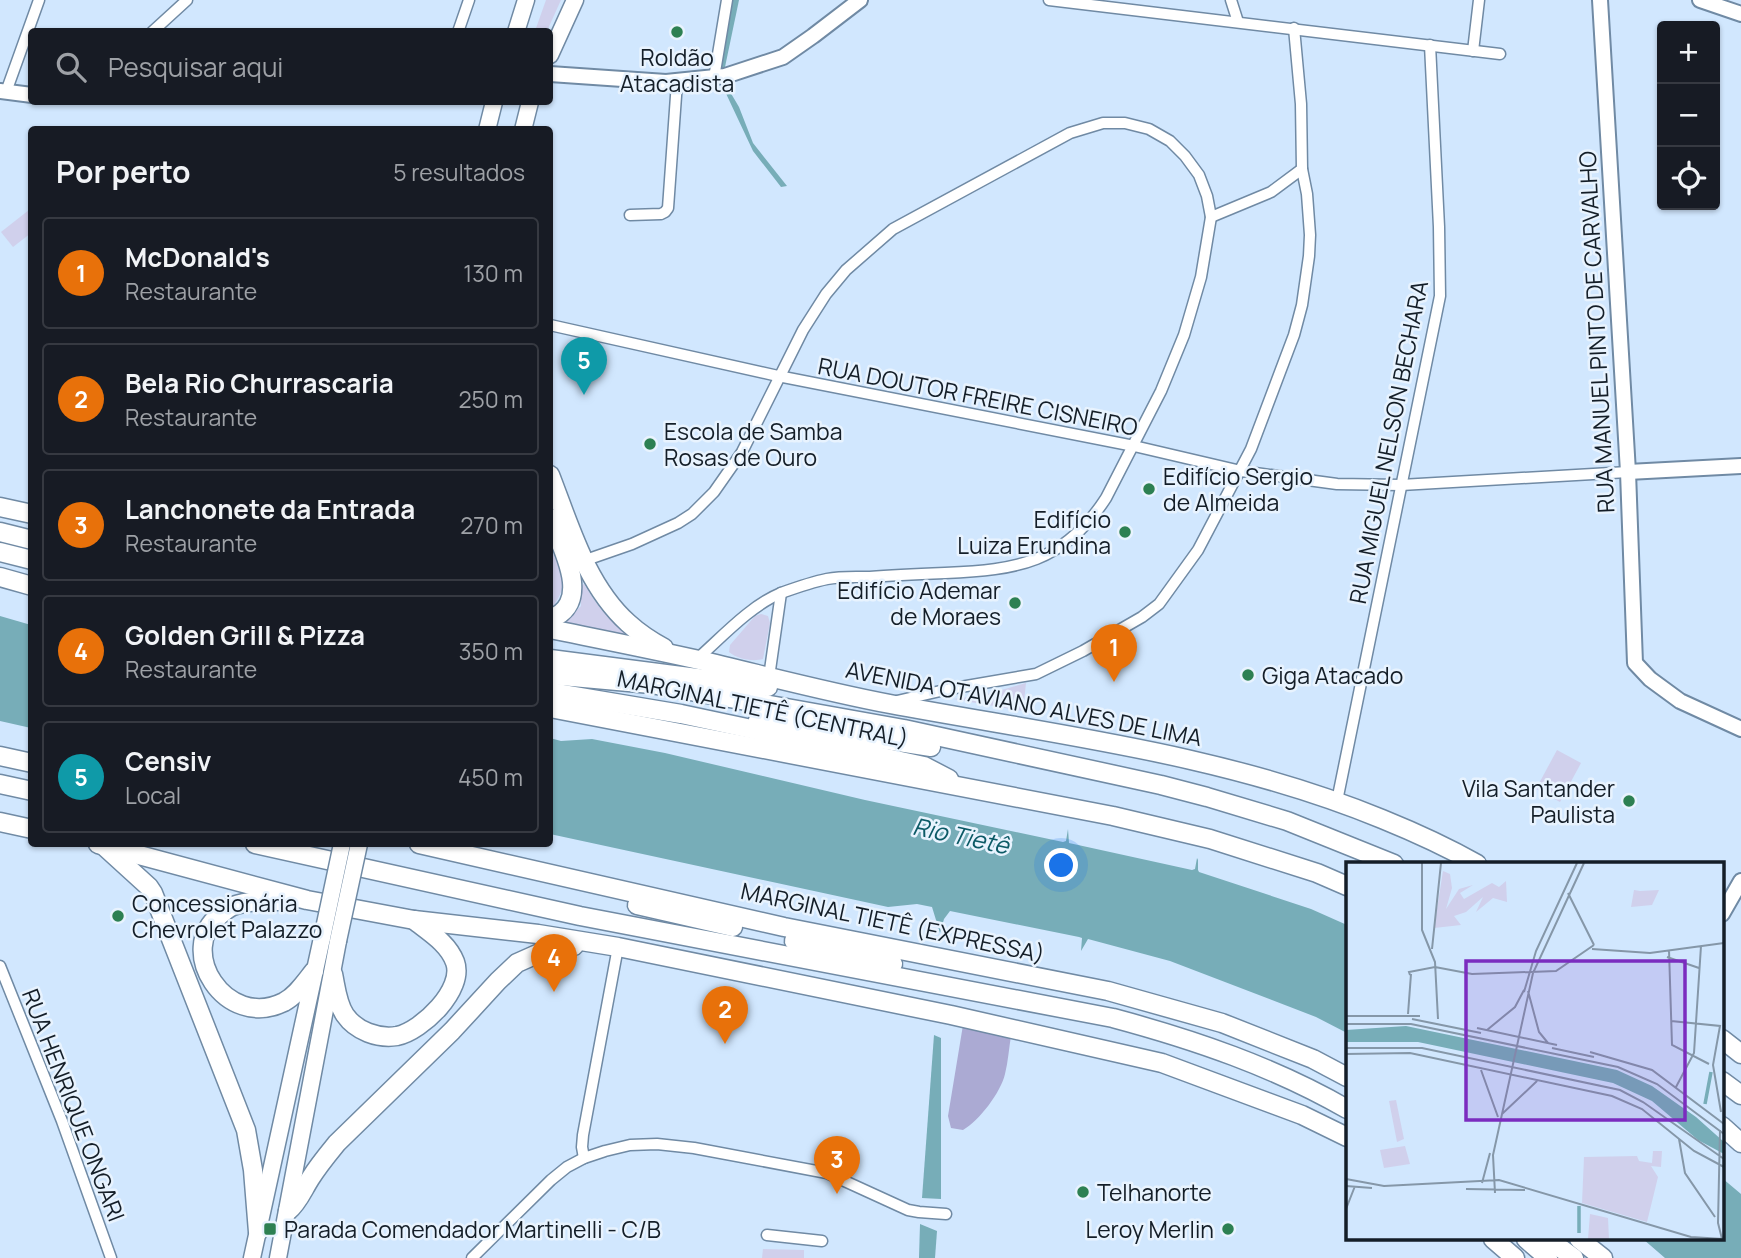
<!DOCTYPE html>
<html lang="pt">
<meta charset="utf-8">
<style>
:root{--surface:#171b24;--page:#242831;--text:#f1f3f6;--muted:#9ea1a6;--line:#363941;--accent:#0f766e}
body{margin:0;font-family:Manrope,sans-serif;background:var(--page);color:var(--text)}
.controls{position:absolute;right:21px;top:21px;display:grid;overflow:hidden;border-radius:7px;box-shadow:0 2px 5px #0004}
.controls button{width:63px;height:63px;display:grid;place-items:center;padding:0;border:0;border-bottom:2px solid var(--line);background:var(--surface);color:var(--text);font:35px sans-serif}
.you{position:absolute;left:1062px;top:866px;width:24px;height:24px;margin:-18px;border:5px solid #fff;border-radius:50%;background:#1a73e8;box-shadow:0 0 0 10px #1a73e833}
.badge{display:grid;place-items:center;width:46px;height:46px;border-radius:50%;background:var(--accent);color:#fff;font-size:23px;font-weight:700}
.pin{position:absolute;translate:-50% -58px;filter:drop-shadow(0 2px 4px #0008)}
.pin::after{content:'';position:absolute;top:37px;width:24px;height:21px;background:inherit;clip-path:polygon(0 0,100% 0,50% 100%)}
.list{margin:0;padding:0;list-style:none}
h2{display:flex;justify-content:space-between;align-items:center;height:91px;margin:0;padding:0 28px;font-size:30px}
h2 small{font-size:23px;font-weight:400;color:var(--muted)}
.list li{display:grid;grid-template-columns:46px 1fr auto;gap:21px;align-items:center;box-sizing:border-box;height:112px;margin:0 14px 14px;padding:0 14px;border:2px solid var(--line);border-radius:7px}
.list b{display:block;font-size:26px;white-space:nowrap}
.list p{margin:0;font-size:23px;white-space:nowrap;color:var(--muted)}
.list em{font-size:23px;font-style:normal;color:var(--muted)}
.icon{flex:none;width:38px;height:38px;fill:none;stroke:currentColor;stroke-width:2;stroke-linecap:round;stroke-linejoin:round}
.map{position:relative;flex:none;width:1741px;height:1258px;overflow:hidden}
.search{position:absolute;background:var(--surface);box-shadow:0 2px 5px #0004;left:28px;top:28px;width:525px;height:77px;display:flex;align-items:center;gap:18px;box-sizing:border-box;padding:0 24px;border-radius:7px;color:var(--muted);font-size:26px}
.panel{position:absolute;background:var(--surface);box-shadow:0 2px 5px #0004;left:28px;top:126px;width:525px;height:721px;border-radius:7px}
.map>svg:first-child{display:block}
</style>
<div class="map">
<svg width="1741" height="1258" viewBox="0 0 1741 1258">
<rect width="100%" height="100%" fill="#d1e7fe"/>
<g fill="#d0d0ec">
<path d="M546,0H561L547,31H535Z"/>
<path d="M29,210L31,213V233L13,247L1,232Z"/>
<path d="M550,546C561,575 572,583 550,610Z"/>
<path d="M584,584C596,604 608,620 627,634V636L565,625L564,623L581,606L580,586Z"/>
<path d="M761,614L768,616L770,623L763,659C753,662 737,659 729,652L730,645L755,616Z"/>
<path d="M1026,683L1023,711L953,699L984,695Z"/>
<path d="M1557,750L1581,763L1560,802L1536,789Z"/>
<path d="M763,1249L804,1250V1258H762Z"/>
</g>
<path fill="#abaad3" d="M963,1025L1011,1036C1009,1048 1008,1062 1005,1074C1001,1092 979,1121 963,1130L951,1128L948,1116Z"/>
<g fill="#77adb8">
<path d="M731,0H739L725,67L719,69Z"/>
<path d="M722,85H726L739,107L753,143L787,186L781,187L753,151Z"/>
<path d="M0,616L31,625V728L0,721Z"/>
<path d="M550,738L561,741L592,739L665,753L865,800L1063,842L1066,841L1068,829L1069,843L1192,870L1195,869L1197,858L1198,860V870L1199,872L1311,909L1347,925V1033L1316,1017L1170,961L1088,939L1081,951L1082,938L1079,937L950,911L944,919L940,933L932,907L917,904L888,907L550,834Z"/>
<path d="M934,1035L941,1038V1199L922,1198Z"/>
<path d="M1722,1178L1741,1194V1258H1665L1643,1239H1722Z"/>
<path d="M920,1224L937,1231L935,1258H919Z"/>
</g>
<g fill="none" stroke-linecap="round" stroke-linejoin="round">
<g stroke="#708aa4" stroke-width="13">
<g id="street">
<path d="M1049,0L1500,54"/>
<path d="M1231,0L1238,22"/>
<path d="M152,32L187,0"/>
<path d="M458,32L469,0"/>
<path d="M1473,51L1479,0"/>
<path d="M714,78L727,0"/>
<path d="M6,92L39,0"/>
<path d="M630,215L661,214L665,212L668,208L677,82"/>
<path d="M1211,217L1271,192L1302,169"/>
<path d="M550,325L778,376L1134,446L1241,471L1337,484L1401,485L1628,472"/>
<path d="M583,561L632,544L678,523L692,514L714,492L742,452L803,330L826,294L846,270L893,229L1070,133L1103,123H1125L1149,129L1170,141L1185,156L1199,175L1207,196L1211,217L1201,277L1184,335L1161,391L1106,498C1064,563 1017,570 945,573C920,574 895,575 870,577C856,577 841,576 827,579C812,582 795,588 781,593C750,606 722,637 697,659"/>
<path d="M769,677L781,593"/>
<path d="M897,701L949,689L1036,674L1083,651L1142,617L1159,604L1198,550L1251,449L1294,335L1302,305L1309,256L1310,235L1307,194L1302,169L1301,104L1294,28"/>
<path d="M1337,801L1440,296L1439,227L1430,45"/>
<path d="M0,966L62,1121L111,1258"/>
<path d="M584,1158L582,1147L583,1135L618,947"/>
<path d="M767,1235L822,1241"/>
<path d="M472,1258L551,1180L567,1167L584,1158L605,1151L630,1145L657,1144L694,1148L827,1173L908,1210L919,1212L946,1214"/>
</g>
</g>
<g stroke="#708aa4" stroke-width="18">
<g id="secondary">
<path d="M1600,0L1628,472L1635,663L1650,679L1680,701L1741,729"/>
<path d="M1700,0L1741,14"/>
<path d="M550,74L666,82L725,76L783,57L813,36L860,0"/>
<path d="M0,91L32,95"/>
<path d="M1628,472L1741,466"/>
<path d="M1722,914L1741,881"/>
</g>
</g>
<g stroke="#708aa4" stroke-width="19">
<g id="primary">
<path d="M516,32L526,0"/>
<path d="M550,55L575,0"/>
<path d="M487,130L494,102"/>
<path d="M523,130L530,102"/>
<path d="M252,1258L322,938"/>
<path d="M278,1258L338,941"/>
</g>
</g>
<g stroke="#708aa4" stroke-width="21">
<g id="highway">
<path d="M550,475C570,526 586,585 628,623C639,633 651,641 664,648"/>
<path d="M0,507L32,514"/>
<path d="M550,518C561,546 594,603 550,619"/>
<path d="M0,532L32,540"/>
<path d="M0,552L32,560"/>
<path d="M0,577L32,586"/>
<path d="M550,629C599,639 650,649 699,660C763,675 826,692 890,704C1056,735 1224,754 1382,819C1414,832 1447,847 1477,864"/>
<path d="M550,659L768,687"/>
<path d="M550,675L651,684L904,729L1161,785L1207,797L1287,821L1394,864"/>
<path d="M550,692L681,714L924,766L949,779"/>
<path d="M550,708L1113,816L1210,839L1317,873L1347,886"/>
<path d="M758,720L931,747"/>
<path d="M0,756L32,763"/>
<path d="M0,784L32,791"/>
<path d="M0,822L32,829"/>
<path d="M98,844L307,900L414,920L538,934L618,947L951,1015L1162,1063L1302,1115L1347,1137"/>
<path d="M255,844L580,916L1113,1018C1195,1040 1274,1067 1347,1109"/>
<path d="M419,844L784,927L1108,991L1222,1023L1313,1059L1347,1077"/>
<path d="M104,846L149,887L153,893L246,1130L253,1170L258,1232"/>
<path d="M286,901C269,901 250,900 233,906C228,908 224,912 220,915C175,949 225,1031 284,1002C297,995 305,982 314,971"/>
<path d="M637,905L733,927"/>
<path d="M794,941L893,964"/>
<path d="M333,974C336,988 337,1003 345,1015C356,1031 378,1039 397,1036C422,1031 465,989 455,962C448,943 429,932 414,920"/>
<path d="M1722,1039L1741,1054"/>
<path d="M1722,1081L1741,1095"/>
<path d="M1722,1126L1741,1143"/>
<path d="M288,1211C298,1203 303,1190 310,1179C318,1166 328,1154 337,1143L452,1031L498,981L517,963L544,951L574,946"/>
<path d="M1493,1239L1515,1258"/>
<path d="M1526,1239L1548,1258"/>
<path d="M1548,1239L1574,1258"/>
<path d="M1579,1239L1603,1258"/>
</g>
</g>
<use href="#street" stroke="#fff" stroke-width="10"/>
<use href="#secondary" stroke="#fff" stroke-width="14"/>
<use href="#primary" stroke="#fff" stroke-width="16"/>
<use href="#highway" stroke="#fff" stroke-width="18"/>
<g stroke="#708aa4" stroke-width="19" stroke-linecap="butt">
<g id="primary-bridge">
<path d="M322,938L342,844"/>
<path d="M338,941L359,844"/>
</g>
</g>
<use href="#primary-bridge" stroke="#fff" stroke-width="16"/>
</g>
<g fill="#2d8052" stroke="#e8f3fe" stroke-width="2.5">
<circle cx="677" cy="32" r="7"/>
<circle cx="650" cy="444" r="7"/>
<circle cx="1149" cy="489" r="7"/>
<circle cx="1125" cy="532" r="7"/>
<circle cx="1015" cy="603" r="7"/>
<circle cx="1248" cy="675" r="7"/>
<circle cx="1629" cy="801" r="7"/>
<circle cx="118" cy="916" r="7"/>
<circle cx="1083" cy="1192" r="7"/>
<rect x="263" y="1222" width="14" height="14" rx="3.5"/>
<circle cx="1228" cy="1229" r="7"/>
</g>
<g text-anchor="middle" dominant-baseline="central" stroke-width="5" stroke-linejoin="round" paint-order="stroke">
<g font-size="23" fill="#141e28" stroke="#e8f3fe" text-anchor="start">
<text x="677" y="57" text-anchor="middle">Roldão<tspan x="677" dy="26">Atacadista</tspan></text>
<text x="664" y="431">Escola de Samba<tspan x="664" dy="26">Rosas de Ouro</tspan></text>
<text x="1163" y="476">Edifício Sergio<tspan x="1163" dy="26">de Almeida</tspan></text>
<text x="1111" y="519" text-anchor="end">Edifício<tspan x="1111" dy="26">Luiza Erundina</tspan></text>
<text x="1001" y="590" text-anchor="end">Edifício Ademar<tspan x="1001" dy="26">de Moraes</tspan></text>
<text x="1262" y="675">Giga Atacado</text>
<text x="1615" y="788" text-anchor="end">Vila Santander<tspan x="1615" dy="26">Paulista</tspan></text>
<text x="132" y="903">Concessionária<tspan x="132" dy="26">Chevrolet Palazzo</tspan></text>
<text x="1097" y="1192">Telhanorte</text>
<text x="284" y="1229">Parada Comendador Martinelli - C/B</text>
<text x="1214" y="1229" text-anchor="end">Leroy Merlin</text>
</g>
<g font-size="23" fill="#141e28" stroke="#e8f3fe">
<text transform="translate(1596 332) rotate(-93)">RUA MANUEL PINTO DE CARVALHO</text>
<text transform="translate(978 396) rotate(11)">RUA DOUTOR FREIRE CISNEIRO</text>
<text transform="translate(1388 442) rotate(-79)">RUA MIGUEL NELSON BECHARA</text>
<text transform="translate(1024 703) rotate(11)">AVENIDA OTAVIANO ALVES DE LIMA</text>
<text transform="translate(763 708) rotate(12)">MARGINAL TIETÊ (CENTRAL)</text>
<text transform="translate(893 922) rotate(12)">MARGINAL TIETÊ (EXPRESSA)</text>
<text transform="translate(74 1105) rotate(69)">RUA HENRIQUE ONGARI</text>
</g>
<g font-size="24" font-style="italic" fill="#0c5a66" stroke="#e8f3fe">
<text transform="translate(961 835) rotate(12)">Rio Tietê</text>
</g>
</g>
<g transform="translate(1346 862)">
<rect width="378" height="378" fill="#d1e7fe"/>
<path d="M97,9L104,12L106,26L100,47L113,27L127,23L114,31L118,37L146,21L153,25L160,19L161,40L147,36L130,50L137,35L120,50L108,54L115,63L88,66ZM288,28L294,29L313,28L306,43L285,45ZM50,238L58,277L51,280L43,239ZM59,284L64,302L38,306L34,288ZM307,289H316L315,305L305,304L312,315L301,360L236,341L238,295L291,294L293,299L306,301ZM244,352L262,356L263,377H242Z" fill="#d0d0ec"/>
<path d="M60,164L271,208L306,224L350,255L378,280V292L352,278L306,239L267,221L72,180H0V168Z" fill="#77adb8"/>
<path fill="none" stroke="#77adb8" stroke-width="3.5" d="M359,242L365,210M233,371V344"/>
<path fill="none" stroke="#8597a8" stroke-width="2" d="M76,1V68L89,100L92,157M222,31L248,83M86,87L95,1M246,87L304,91L378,81M323,88L326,183L363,202M321,95L353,106M64,113L63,110L89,105L126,112L210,109L248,83M182,129L193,170L202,181M178,130L190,89L231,1M62,152L65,112M0,154H74M66,157L135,171M325,159L374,164L367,203L375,250M0,162H65L272,205L311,222L378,272M131,166L211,183M141,168L169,145L178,128M0,186H76L274,228L297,240L378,297M206,186L248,195M244,190L306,208L378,262M0,192L64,191L266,234L296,247L348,289L378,305M135,208L152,255M330,225L348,191L355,84M156,252L191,219M374,268L372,361L376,377M333,277L339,311L369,355M0,317L38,324L153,318L345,375L377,377M136,321L144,291M0,324L26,326M120,327L179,328M149,331L147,293L187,111L238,1M0,347L9,324"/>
<path fill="#7b2cbf" fill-opacity="0.15" stroke="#7b2cbf" stroke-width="3.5" d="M120,99H339V258H120Z"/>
<rect width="378" height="378" fill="none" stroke="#141e28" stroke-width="3.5"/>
</g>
</svg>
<div class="controls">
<button>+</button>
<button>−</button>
<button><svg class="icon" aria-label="locate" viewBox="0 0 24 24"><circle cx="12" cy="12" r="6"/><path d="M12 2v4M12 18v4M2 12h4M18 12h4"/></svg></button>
</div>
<div class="you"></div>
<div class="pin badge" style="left:1114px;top:682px;background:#e8710a">1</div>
<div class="pin badge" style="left:725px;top:1044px;background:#e8710a">2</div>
<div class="pin badge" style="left:837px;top:1194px;background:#e8710a">3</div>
<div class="pin badge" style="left:554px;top:992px;background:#e8710a">4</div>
<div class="pin badge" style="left:584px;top:395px;background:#0f9aa8">5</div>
<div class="search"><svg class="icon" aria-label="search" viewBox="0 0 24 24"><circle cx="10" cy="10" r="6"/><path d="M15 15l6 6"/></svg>Pesquisar aqui</div>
<section class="panel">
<h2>Por perto<small>5 resultados</small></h2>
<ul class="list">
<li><span class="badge" style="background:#e8710a">1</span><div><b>McDonald's</b><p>Restaurante</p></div><em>130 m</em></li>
<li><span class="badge" style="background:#e8710a">2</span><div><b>Bela Rio Churrascaria</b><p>Restaurante</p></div><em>250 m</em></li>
<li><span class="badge" style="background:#e8710a">3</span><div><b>Lanchonete da Entrada</b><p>Restaurante</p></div><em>270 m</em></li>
<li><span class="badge" style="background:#e8710a">4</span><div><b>Golden Grill &amp; Pizza</b><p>Restaurante</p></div><em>350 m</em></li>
<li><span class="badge" style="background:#0f9aa8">5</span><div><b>Censiv</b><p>Local</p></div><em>450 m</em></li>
</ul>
</section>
</div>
